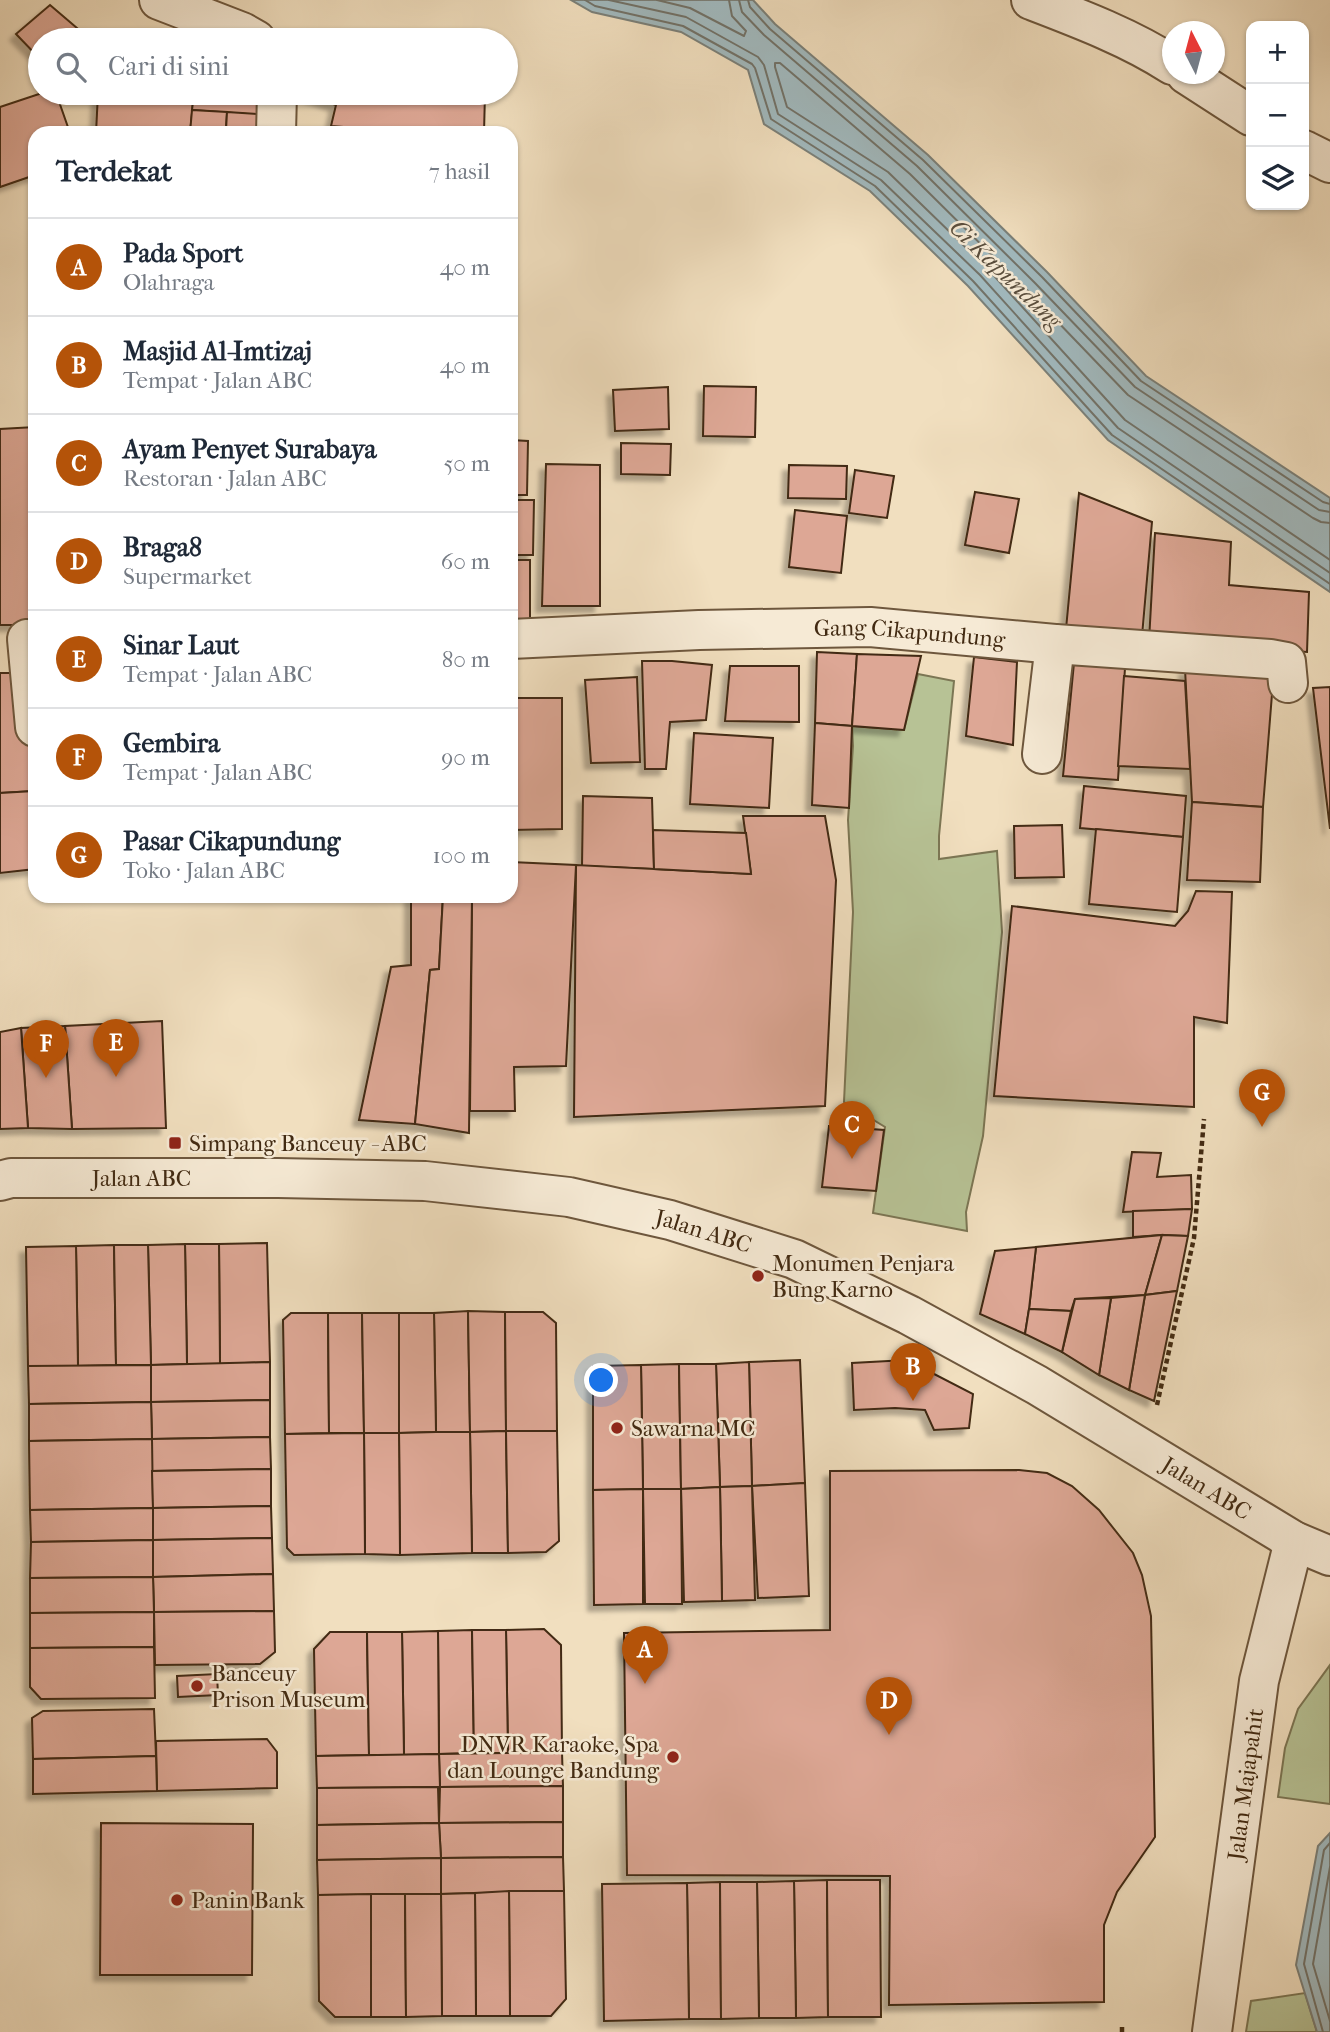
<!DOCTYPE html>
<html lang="id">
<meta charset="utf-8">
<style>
:root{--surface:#fff;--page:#f2f2f3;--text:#1f2937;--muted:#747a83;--line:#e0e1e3;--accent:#b45309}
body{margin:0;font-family:"IM FELL French Canon",serif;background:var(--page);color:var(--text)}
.controls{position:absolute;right:21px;top:21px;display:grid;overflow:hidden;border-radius:14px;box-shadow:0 2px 5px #0004}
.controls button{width:63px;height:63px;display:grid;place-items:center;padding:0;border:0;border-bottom:2px solid var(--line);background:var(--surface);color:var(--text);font:35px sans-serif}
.compass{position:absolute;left:1162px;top:21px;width:63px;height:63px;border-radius:50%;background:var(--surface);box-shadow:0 2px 5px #0004;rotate:354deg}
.you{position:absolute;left:602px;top:1381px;width:24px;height:24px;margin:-18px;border:5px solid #fff;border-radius:50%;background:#1a73e8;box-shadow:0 0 0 10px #1a73e833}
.badge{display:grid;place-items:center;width:46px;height:46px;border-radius:50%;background:var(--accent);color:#fff;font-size:23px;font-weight:700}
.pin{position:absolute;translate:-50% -58px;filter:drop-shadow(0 2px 4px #0008)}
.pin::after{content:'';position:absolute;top:37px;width:24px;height:21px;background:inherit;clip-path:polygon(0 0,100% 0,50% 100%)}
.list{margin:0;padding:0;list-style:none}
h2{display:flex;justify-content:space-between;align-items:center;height:91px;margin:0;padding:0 28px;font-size:30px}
h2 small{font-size:23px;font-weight:400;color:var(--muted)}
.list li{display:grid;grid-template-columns:46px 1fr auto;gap:21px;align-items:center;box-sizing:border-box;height:98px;padding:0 28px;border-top:2px solid var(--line)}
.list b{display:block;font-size:26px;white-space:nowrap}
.list p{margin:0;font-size:23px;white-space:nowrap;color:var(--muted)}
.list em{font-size:23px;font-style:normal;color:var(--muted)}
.icon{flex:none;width:38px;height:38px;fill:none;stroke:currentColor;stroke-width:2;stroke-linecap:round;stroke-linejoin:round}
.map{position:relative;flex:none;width:1330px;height:2032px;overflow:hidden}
.search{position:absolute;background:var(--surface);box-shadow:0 2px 5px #0004;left:28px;top:28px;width:490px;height:77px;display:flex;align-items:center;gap:18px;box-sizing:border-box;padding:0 24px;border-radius:38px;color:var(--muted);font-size:26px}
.panel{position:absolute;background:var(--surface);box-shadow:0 2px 5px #0004;left:28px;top:126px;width:490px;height:777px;border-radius:21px}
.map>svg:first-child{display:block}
</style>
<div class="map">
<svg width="1330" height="2032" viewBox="0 0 1330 2032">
<defs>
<filter id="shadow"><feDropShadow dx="-6" dy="6" stdDeviation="2" flood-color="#0004"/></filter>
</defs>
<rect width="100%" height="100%" fill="#f1dfbf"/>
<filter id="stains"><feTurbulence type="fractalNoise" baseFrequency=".00286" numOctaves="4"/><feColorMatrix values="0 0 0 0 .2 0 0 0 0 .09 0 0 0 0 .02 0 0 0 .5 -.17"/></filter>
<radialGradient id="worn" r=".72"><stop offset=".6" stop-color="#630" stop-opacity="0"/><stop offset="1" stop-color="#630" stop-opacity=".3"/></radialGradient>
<g fill="#b7c295" stroke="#7c7654" stroke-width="2">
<path d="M918,674L954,681L939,836V859L997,851L1002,932L983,1136L966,1212L967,1231L873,1213L885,1127L844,1102L853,912L848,820L853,746L852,726L904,730Z"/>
<path d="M1330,1665V1804L1278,1797L1285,1748L1298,1709Z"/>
<path d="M1305,1993L1317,2032H1246L1251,2001Z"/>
</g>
<g fill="#a1b9be" stroke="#7b8079" stroke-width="2">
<path d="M571,0H753L775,24L928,155L1047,272L1146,376L1330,498V592L1108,440L968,286L870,191L764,124L748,70L681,32L592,12Z"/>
<path d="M1330,1833V2032H1317L1296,1965L1318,1846Z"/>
</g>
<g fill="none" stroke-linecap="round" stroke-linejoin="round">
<g stroke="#727268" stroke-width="2">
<path d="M585,0L595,6L683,26L752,64L755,68L771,119L875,186L973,281L1112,435L1330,584"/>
<path d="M609,0L686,17L758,57L764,65L778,114L881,180L980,275L1118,428L1330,573"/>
<path d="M657,0L690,8L744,36L746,31L732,16L729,0"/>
<path d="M739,0L742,12L764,35L917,166L1035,283L1135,387L1319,510L1330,512"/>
<path d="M748,0L750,7L770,29L923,160L1042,277L1141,381L1323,502L1330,504"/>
<path d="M1330,523L1321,522L1313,518L1128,395L1028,291L910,174L780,63H775V67L787,107L888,172L987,268L1125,420L1330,560"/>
<path d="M1330,1867L1313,1964L1330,2021"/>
<path d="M1323,2032L1304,1964L1324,1850L1330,1843"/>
</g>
</g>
<g fill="#dda795" stroke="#422a12" stroke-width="2" filter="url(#shadow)">
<path d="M50,5L91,40H40V59L16,34Z"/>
<path d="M122,29L188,31L187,40H122Z"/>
<path d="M42,93H56L70,133H35V175L0,187V107Z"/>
<path d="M98,93H194L190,133H96Z"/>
<path d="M194,93H263L262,115L192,110Z"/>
<path d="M310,93H485L484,133H419L331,126L336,105L310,96Z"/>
<path d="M192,110L227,112L226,130L254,133H190Z"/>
<path d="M227,112L271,115L270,133L226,130Z"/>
<path d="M511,314H515L511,368Z"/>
<path d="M704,386L756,387L755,437L703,436Z"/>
<path d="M668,387L669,429L615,431L613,390Z"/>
<path d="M35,427V625H0V429Z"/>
<path d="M511,440L528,441L527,495H511Z"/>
<path d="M621,443L671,444L670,475L621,474Z"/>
<path d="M546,464L600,465V606H542Z"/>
<path d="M789,465L847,466L846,499L788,498Z"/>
<path d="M855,470L894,476L887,518L849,513Z"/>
<path d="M975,492L1019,499L1009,553L965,545Z"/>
<path d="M1079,493L1152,522L1142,636L1066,629Z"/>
<path d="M511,500H534L533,555H511Z"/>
<path d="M795,510L847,516L841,573L789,567Z"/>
<path d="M1155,533L1231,542L1229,585L1309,592L1307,652L1149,641Z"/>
<path d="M511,560H530V631L511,632Z"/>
<path d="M817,652L857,654L852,726L815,723Z"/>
<path d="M857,654L921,656L904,730L852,726Z"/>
<path d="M974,657L1017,662L1013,745L966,736Z"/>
<path d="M642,661H672L712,665L706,720L670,722L666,769H645Z"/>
<path d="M1074,663L1125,668L1118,780L1063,776Z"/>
<path d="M730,666H799V722L725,721Z"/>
<path d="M1185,669H1274L1263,807L1192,802Z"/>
<path d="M0,673H26L34,791L0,793Z"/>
<path d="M1124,676L1185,681L1190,769L1118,766Z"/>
<path d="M637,677L640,762L591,763L585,680Z"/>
<path d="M1330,687V829L1313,688Z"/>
<path d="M511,698H562V829L511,830Z"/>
<path d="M815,723L852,726L849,808L812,805Z"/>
<path d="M694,733L773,738L769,808L690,804Z"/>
<path d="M1084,786L1186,796L1183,837L1080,828Z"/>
<path d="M34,791L35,869L0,873V793Z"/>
<path d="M583,796L652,798L654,869L582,866Z"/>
<path d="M1192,802L1263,807L1260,882L1187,880Z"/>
<path d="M743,816H825L836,880L825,1106L574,1117L576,865L751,874Z"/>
<path d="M1062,825L1064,877L1015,878L1014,826Z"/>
<path d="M1096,829L1183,837L1177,912L1089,904Z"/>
<path d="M653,830L746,833L751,874L654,869Z"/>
<path d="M511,862L576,865L566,1066L514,1067L515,1111H470L472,896H511Z"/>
<path d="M1196,891L1232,892L1227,1023L1194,1017V1107L994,1096L1012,906L1175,926L1188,911Z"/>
<path d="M411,896H443L439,969L430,970L415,1124L359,1120L391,967L411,965Z"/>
<path d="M443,896H472L469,1133L415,1124L430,970L439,969Z"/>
<path d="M162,1021L166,1128L72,1129L65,1026Z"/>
<path d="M65,1026L72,1129L28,1128L21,1028Z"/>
<path d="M21,1028L28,1128L0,1129V1032Z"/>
<path d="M829,1126L884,1130L876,1191L822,1187Z"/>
<path d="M1132,1152L1161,1153L1157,1177L1191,1175L1192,1209L1123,1212Z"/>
<path d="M1192,1209L1188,1236L1162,1235L1133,1237V1211Z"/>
<path d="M1162,1235L1145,1295L1075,1299L1071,1311L1029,1309L1036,1247Z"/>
<path d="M1162,1235L1188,1236L1177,1291L1145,1295Z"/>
<path d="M267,1243L270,1362L220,1364L219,1244Z"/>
<path d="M185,1244H219L220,1364H187Z"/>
<path d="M185,1244L187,1364L151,1365L148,1245Z"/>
<path d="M114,1245L116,1365L78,1366L76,1246Z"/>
<path d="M114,1245H148L151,1365H116Z"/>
<path d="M76,1246L78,1366H28L26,1247Z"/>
<path d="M1036,1247L1029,1309L1025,1334L980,1314L995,1251Z"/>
<path d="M1177,1291L1154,1401L1129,1390L1145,1295Z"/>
<path d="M1145,1295L1129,1390L1099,1375L1111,1298Z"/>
<path d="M1111,1298L1099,1375L1062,1352L1075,1299Z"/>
<path d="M1029,1309L1071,1311L1062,1352L1025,1334Z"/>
<path d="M468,1311L470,1432H436L434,1313Z"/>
<path d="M468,1311L505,1312L506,1431L470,1432Z"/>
<path d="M505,1312H543L556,1323L557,1431H506Z"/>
<path d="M291,1313H328L329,1433L285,1434L283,1320Z"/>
<path d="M328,1313H362L364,1433H329Z"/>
<path d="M362,1313H399V1433H364Z"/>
<path d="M399,1313H434L436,1432L399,1433Z"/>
<path d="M800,1360L805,1483L752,1486L749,1362Z"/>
<path d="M907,1360L973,1394L969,1428L934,1430L925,1410L895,1408L854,1410L852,1363Z"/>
<path d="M270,1362V1400L151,1402V1365Z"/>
<path d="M749,1362L752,1486L720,1487L716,1364Z"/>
<path d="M679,1364L681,1489H643L641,1365Z"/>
<path d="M679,1364H716L720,1487L681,1489Z"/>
<path d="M151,1365V1402L29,1404L28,1366Z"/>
<path d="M641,1365L643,1489L593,1490V1366Z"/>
<path d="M270,1400V1437L152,1439L151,1402Z"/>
<path d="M151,1402L152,1439L29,1441V1404Z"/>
<path d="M506,1431L508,1553H472L470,1432Z"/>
<path d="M506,1431H557L559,1541L546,1552L508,1553Z"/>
<path d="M436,1432H470L472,1553L400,1555L399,1433Z"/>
<path d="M364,1433H399L400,1555L365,1554Z"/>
<path d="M364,1433L365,1554L294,1555L287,1548L285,1434Z"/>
<path d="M270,1437L271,1469L152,1471V1439Z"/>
<path d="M152,1439L153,1508L30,1510L29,1441Z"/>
<path d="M271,1469V1506L153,1508L152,1471Z"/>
<path d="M1019,1470L1047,1473L1072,1486L1099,1510L1133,1553L1142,1575L1151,1616L1155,1837L1117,1892L1104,1925V2002L889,2005L890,1876L627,1875L624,1633L830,1630V1471Z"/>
<path d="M805,1483L809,1596L758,1598L752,1486Z"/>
<path d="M752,1486L755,1600L722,1601L720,1487Z"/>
<path d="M720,1487L722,1601L684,1602L681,1489Z"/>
<path d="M643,1489V1604L594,1605L593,1490Z"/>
<path d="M643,1489H681L682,1604H645Z"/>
<path d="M271,1506L272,1538L153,1540V1508Z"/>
<path d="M153,1508V1540L31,1542L30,1510Z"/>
<path d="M272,1538L273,1574L153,1577V1540Z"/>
<path d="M153,1540V1577L30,1578L31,1542Z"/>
<path d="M273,1574L274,1611L154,1612L153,1577Z"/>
<path d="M153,1577L154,1612L30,1613V1578Z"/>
<path d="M274,1611L275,1652L260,1664L155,1665L154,1612Z"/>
<path d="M154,1612V1647L30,1648V1613Z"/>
<path d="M544,1629L561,1645L562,1752L508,1753L506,1630Z"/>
<path d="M472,1630L474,1753L439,1754L438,1631Z"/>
<path d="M472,1630H506L508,1753H474Z"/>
<path d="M438,1631L439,1754L404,1755L402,1632Z"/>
<path d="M330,1632H367L369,1755L316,1756L314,1649Z"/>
<path d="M367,1632H402L404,1755H369Z"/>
<path d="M154,1647L155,1698L41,1699L30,1687V1648Z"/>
<path d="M217,1674L218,1695L178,1697L177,1676Z"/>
<path d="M154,1709L156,1756L33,1759L32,1718L43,1711Z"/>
<path d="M267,1739L277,1752V1788L157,1791L156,1741Z"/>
<path d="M562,1752L563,1786L440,1787L439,1754Z"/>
<path d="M439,1754L440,1787L317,1788L316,1756Z"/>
<path d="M156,1756L157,1791L33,1794V1759Z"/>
<path d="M563,1786V1822L439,1823L440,1787Z"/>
<path d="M438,1787L439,1823L317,1825V1788Z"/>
<path d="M563,1822V1857L441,1858L439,1823Z"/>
<path d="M101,1823L253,1824L252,1975H100Z"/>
<path d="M439,1823L441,1858L317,1860V1825Z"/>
<path d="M563,1857L564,1891L441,1894V1858Z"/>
<path d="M441,1858V1894L318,1895L317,1860Z"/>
<path d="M827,1880L828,2017L796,2018L794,1881Z"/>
<path d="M827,1880H880L881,2017H828Z"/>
<path d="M794,1881L796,2018H759L757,1882Z"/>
<path d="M720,1882L721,2019H689L687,1883Z"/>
<path d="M720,1882H757L759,2018L721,2019Z"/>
<path d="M687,1883L689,2019L604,2021L602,1884Z"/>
<path d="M509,1891H564L566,1999L551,2016H510Z"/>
<path d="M509,1891L510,2016H476L475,1893Z"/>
<path d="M475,1893L476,2016H442L441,1894Z"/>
<path d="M371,1894V2017H335L319,2001L318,1895Z"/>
<path d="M371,1894H405L406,2017H371Z"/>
<path d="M405,1894H441L442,2016L406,2017Z"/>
</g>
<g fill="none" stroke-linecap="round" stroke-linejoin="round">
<g stroke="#6e573d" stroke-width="42">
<g id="minor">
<path d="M159,0L242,32L256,40"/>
<path d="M1031,0C1078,18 1131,38 1172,65"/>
<path d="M1186,74L1251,116"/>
<path d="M276,133L277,93"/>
<path d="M1304,150L1330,163"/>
<path d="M27,639L35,727"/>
<path id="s1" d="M511,639L699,630L870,627L1055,644L1270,659L1286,662L1288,683"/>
<path d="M1042,754L1055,644"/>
<path id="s2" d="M0,1181L11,1178H278L425,1181L569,1197L670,1220L794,1259L909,1315L1037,1385L1294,1541L1330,1556"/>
<path id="s3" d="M1212,2032L1259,1681L1294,1541"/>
</g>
</g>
<g stroke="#422a12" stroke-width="4.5" stroke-dasharray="5 3.5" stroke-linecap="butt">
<path d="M1157,1405L1194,1238L1204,1119"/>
<path d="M1122,2032V2025"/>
</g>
<use href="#minor" stroke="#f6ead5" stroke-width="38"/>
</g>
<g fill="#8f2418" stroke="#f6ead5" stroke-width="2.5">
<rect x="168" y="1136" width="14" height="14" rx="3.5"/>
<circle cx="758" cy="1276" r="7"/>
<circle cx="617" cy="1428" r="7"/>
<circle cx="197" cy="1686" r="7"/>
<circle cx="673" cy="1757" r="7"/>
<circle cx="177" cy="1900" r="7"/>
</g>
<g text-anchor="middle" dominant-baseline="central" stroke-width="5" stroke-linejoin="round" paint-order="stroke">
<g font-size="23" fill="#422a12" stroke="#f6ead5">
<text stroke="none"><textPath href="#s1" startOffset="399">Gang Cikapundung</textPath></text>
<text stroke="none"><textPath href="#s2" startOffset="142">Jalan ABC</textPath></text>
<text stroke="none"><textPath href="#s2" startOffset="709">Jalan ABC</textPath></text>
<text stroke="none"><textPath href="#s2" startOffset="1276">Jalan ABC</textPath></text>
<text stroke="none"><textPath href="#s3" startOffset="250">Jalan Majapahit</textPath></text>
</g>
<g font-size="23" fill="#422a12" stroke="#f6ead5" text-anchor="start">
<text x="189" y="1143">Simpang Banceuy - ABC</text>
<text x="772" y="1263">Monumen Penjara<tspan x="772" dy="26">Bung Karno</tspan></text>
<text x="631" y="1428">Sawarna MC</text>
<text x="211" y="1673">Banceuy<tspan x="211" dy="26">Prison Museum</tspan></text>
<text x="659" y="1744" text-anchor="end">DNVR Karaoke, Spa<tspan x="659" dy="26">dan Lounge Bandung</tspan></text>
<text x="191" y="1900">Panin Bank</text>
</g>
<g font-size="24" font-style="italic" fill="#5a4e3d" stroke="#f6ead5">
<text transform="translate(1006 274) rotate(44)">Ci Kapundung</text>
</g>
</g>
<rect width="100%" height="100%" filter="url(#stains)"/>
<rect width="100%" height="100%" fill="url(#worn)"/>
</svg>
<div class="controls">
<button>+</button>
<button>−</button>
<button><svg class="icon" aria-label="layers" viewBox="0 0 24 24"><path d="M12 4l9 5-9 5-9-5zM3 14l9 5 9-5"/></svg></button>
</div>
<svg class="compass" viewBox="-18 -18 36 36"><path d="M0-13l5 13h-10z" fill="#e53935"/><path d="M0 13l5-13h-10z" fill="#747a83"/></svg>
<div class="you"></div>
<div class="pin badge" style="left:645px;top:1684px">A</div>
<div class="pin badge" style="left:913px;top:1401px">B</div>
<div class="pin badge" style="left:852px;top:1159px">C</div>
<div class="pin badge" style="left:889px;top:1735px">D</div>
<div class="pin badge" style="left:116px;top:1077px">E</div>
<div class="pin badge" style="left:46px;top:1078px">F</div>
<div class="pin badge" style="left:1262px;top:1127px">G</div>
<div class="search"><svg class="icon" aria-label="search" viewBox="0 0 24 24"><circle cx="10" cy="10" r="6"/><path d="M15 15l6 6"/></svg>Cari di sini</div>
<section class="panel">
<h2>Terdekat<small>7 hasil</small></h2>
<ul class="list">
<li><span class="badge">A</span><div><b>Pada Sport</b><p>Olahraga</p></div><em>40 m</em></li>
<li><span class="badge">B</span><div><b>Masjid Al-Imtizaj</b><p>Tempat · Jalan ABC</p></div><em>40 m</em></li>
<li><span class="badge">C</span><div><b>Ayam Penyet Surabaya</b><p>Restoran · Jalan ABC</p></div><em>50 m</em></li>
<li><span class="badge">D</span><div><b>Braga8</b><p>Supermarket</p></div><em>60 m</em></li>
<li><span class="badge">E</span><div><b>Sinar Laut</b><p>Tempat · Jalan ABC</p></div><em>80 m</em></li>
<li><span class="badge">F</span><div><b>Gembira</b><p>Tempat · Jalan ABC</p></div><em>90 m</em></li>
<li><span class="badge">G</span><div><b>Pasar Cikapundung</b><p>Toko · Jalan ABC</p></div><em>100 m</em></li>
</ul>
</section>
</div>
